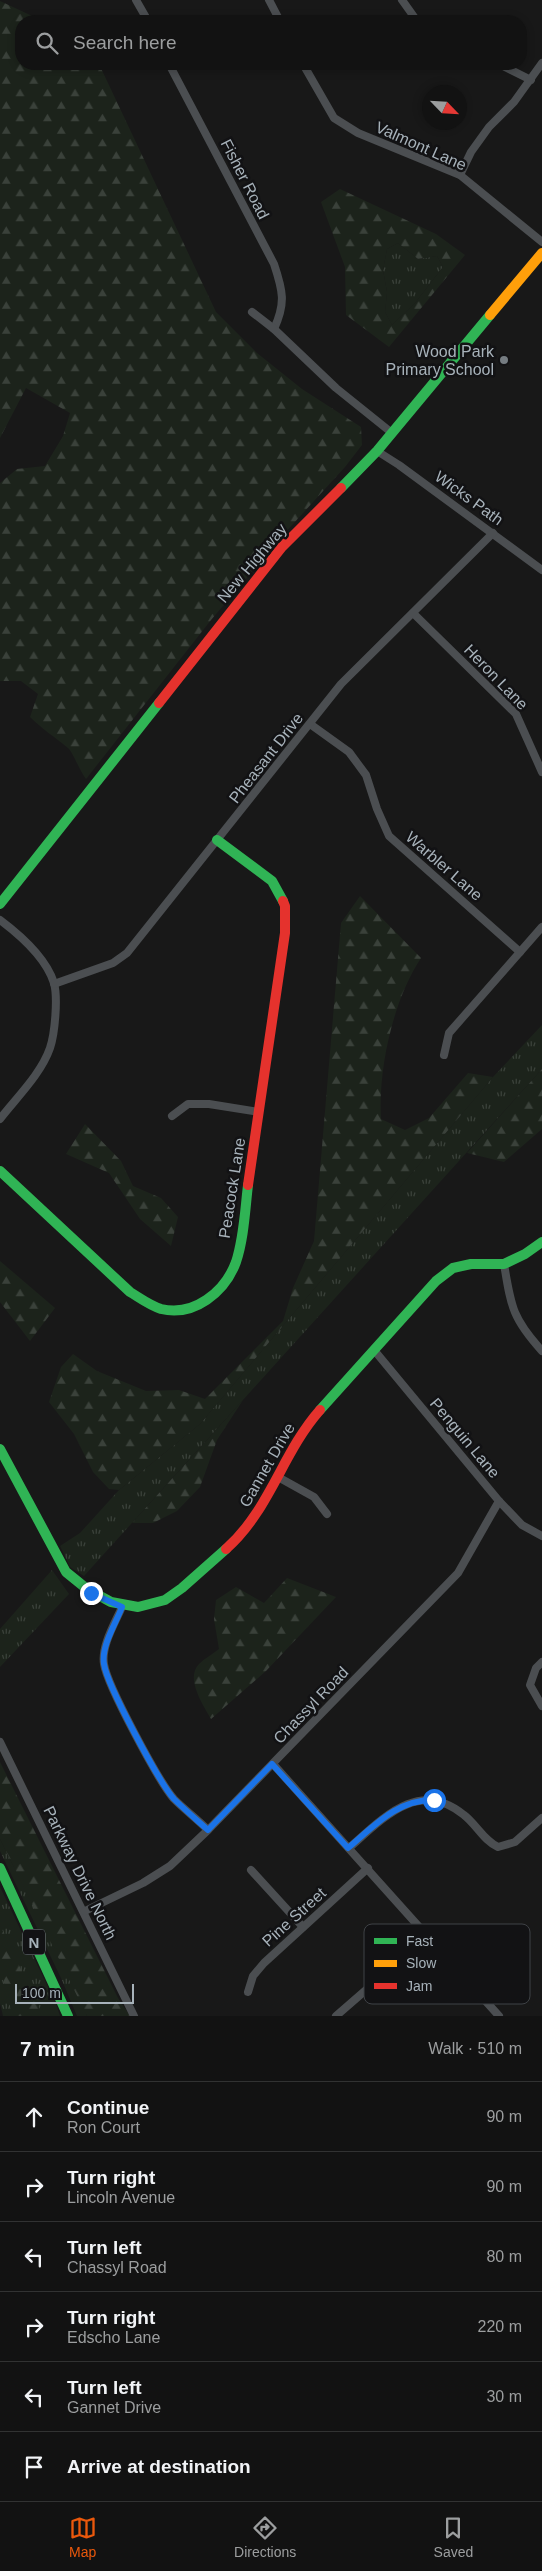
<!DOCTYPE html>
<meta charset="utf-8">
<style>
:root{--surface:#121212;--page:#1f2020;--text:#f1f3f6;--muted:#9c9e9f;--line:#313232;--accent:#ea580c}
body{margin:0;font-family:Helvetica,sans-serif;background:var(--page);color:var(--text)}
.compass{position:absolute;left:422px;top:85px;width:45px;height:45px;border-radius:50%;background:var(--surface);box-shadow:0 2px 8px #0003;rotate:115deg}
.scale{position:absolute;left:15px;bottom:12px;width:119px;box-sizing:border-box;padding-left:5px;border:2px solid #a7b2ba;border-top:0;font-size:14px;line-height:18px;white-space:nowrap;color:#a7b2ba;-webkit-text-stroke:4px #121214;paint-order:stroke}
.stop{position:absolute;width:15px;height:15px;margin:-11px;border:4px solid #1a73e8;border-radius:50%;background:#fff}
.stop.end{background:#1a73e8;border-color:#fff;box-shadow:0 1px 5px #0008}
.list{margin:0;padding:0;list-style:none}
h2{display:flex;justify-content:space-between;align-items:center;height:65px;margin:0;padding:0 20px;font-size:21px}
h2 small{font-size:16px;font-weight:400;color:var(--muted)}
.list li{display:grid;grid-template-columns:32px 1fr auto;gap:15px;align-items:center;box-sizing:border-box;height:70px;padding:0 20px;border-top:1px solid var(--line)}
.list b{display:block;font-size:19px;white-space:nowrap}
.list p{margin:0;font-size:16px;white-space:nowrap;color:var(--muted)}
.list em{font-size:16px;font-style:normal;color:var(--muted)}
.icon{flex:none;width:28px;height:28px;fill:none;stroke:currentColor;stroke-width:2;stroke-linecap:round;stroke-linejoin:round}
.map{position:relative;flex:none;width:542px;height:2016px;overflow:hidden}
.search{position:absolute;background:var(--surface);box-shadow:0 2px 8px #0003;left:15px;right:15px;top:15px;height:55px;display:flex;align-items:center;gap:12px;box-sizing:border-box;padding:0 18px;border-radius:20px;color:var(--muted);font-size:19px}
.sheet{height:485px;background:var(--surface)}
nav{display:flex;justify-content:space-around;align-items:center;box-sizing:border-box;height:70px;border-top:1px solid var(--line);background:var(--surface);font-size:14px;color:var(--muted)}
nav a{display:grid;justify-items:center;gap:2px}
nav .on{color:var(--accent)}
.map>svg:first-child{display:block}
</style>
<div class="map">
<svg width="542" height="2016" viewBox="0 0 542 2016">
<defs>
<pattern id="grass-tufts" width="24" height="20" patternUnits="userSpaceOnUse" patternTransform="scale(1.25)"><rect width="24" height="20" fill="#1c231b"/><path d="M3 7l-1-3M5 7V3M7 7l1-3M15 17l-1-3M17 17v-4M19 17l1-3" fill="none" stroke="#3a413a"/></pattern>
<pattern id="forest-firs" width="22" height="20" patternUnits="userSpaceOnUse" patternTransform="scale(1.25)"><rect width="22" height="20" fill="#1c231b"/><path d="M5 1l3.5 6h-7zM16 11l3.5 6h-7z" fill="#3a413a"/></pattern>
</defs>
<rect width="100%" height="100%" fill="#181818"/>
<g fill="url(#grass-tufts)">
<path d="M398,243L418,259L437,256L443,267L415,303L392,325L385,312L387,292L383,270L387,249Z"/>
<path d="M542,1025V1069L84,1576L70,1567L60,1546L80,1533L119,1490L200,1424L493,1077Z"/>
<path d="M52,1570L69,1594L0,1667V1629Z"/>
<path d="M0,1839L82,2003L87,2016H77L61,1978L0,1851Z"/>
<path d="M0,1887L56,2004L60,2016H3L0,2003Z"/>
</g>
<g fill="url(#forest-firs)" fill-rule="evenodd">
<path d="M0,1L43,21H21V64H99L216,312L257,353L302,389L361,427L362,445L345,467L283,535L211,620L86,779C79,770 73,752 68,748C55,737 42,729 30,717L38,694L21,681H0V483L17,469L45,466L63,436L70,413L26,388L0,438Z"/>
<path d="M340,189L436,234L465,255L389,347L346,315L345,267L321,202ZM398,243L418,259L437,256L443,267L415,303L392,325L385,312L387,292L383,270L387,249Z"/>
<path d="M360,896L421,958C393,1000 378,1069 381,1119L405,1130L429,1118L468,1073L493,1077L200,1424L119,1490L109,1489L93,1472L74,1434L49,1402L61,1367L73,1354L97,1371L146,1391L179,1390L205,1399L283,1321L293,1288L314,1241L341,923Z"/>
<path d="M542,1069V1129L504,1162L467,1153Z"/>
<path d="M85,1124L121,1161L133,1186L161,1198L178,1217L171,1246L140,1219L109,1173L66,1154Z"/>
<path d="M0,1261L55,1308L30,1341L0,1302Z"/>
<path d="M243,1400L217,1440L200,1487L177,1511L153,1523H132Z"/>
<path d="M287,1578L336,1597L266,1671L211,1719C203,1705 185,1678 199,1664C205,1658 213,1654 219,1649L214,1619L216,1600L236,1587L264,1603Z"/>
<path d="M0,1762L118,1998L130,2016H87L0,1839Z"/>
<path d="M0,1925L43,2016H12L7,1991L0,1972Z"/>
</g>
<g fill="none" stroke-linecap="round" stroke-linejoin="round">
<g stroke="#4b4e51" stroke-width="8">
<path d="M136,0L148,21"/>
<path d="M269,0L280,21"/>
<path d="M402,0L417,21"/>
<path d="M169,64L274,264C283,291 286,303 274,329"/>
<path d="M303,64L334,118L358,133L460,175L542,242"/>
<path d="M499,64L531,80"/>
<path d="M460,175L471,152L489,127L514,102L542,63"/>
<path d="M252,312L274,329L336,388L392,433"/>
<path d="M377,451L399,465L542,570"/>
<path d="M413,613L516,714L542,772"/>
<path d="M310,724L349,752L366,775L377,809L389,836L520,952"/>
<path d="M0,920C20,935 46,958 54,983C58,998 55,1033 50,1048C41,1074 17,1097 0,1119"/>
<path d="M54,984L113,963L127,953L341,684L493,533"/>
<path d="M444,1055L449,1033L542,927"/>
<path d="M172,1116L188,1104H209L259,1112"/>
<path d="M504,1264C511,1306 512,1318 542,1351"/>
<path d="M374,1350L499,1501L522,1525L542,1536"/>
<path d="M278,1477L314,1497L327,1514"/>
<path d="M122,1607C115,1623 101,1646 104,1664C107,1685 159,1782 174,1799C185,1810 197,1819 208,1830"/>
<path d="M542,1662L536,1668L530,1685L542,1706"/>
<path d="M0,1742L134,2016"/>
<path d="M273,1764L499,2016"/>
<path d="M349,1848C383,1818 419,1778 464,1815C476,1824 484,1841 498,1847L515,1842L542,1818"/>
<path d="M251,1870L303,1927"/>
<path d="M85,1911L143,1883L170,1866L208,1830L458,1573L499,1501"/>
<path d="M248,1992L253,1976L264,1963L368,1868"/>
<path d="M336,2016L428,1936"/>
</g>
<g stroke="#30b455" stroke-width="10">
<path d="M341,488L377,451L490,315"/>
<path d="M217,840L272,881L283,901"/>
<path d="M0,904L159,703"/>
<path d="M0,1171L130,1292C140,1298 149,1305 161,1309C194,1317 225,1292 236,1262C244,1238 245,1210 248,1185"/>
<path d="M320,1410L436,1281L453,1268L471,1264H504L525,1254L542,1242"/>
<path d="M0,1449L66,1572L87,1589L111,1602L138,1607L165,1600L182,1588L226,1549"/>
<path d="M0,1868L68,2016"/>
</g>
<path stroke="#ff9f0a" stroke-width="10" d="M490,315L542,253"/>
<g stroke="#e5322d" stroke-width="10">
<path d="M159,703L282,547L341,488"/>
<path d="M248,1185L285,933V906L283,901"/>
<path d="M226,1549C270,1510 282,1453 320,1410"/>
</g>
</g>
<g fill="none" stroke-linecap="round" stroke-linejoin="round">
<path stroke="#1a73e8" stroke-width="6" d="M91,1593L122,1607C116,1623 101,1646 104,1664C107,1685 159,1782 174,1799C185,1810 197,1820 208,1830L272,1764L348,1848C374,1826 398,1799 434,1800"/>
</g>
<circle fill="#757c81" stroke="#121214" stroke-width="2" cx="504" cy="360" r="5"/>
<g text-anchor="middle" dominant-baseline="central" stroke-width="5" stroke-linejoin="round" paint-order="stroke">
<rect fill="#121214" stroke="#7a8288" stroke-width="1" x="23" y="1929.5" width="22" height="25" rx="4"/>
<g font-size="15" font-weight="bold" fill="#a7b2ba">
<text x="34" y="1942">N</text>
</g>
<g font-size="16" fill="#a7b2ba" stroke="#121214">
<text transform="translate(421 146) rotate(24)">Valmont Lane</text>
<text transform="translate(245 179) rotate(63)">Fisher Road</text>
<text transform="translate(469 498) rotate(36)">Wicks Path</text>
<text transform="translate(252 563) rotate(-50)">New Highway</text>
<text transform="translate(496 677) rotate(46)">Heron Lane</text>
<text transform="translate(266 758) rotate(-52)">Pheasant Drive</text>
<text transform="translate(444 866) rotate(41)">Warbler Lane</text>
<text transform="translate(232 1188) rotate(-81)">Peacock Lane</text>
<text transform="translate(465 1438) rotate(50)">Penguin Lane</text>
<text transform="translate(267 1465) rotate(-60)">Gannet Drive</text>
<text transform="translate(311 1705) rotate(-46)">Chassyl Road</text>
<text transform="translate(80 1873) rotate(64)">Parkway Drive North</text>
<text transform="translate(294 1917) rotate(-42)">Pine Street</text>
</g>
<g font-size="16" fill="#a7b2ba" stroke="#121214" text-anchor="end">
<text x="494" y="351">Wood Park<tspan x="494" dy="18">Primary School</tspan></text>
</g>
</g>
<rect x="364" y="1924" width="166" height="80" rx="8" fill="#121214" stroke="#3f4246" stroke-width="1"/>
<rect x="374" y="1938" width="23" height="6" fill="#30b455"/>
<rect x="374" y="1960" width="23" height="7" fill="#ff9f0a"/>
<rect x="374" y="1983" width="23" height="6" fill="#e5322d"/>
<g font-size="14" fill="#a7b2ba">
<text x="406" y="1946">Fast</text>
<text x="406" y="1968">Slow</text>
<text x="406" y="1991">Jam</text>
</g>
</svg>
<svg class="compass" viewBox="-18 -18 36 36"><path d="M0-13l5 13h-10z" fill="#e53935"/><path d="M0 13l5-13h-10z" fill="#9c9e9f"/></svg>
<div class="scale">100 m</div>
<div class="stop" style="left:434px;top:1800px"></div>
<div class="stop end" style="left:91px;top:1593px"></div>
<div class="search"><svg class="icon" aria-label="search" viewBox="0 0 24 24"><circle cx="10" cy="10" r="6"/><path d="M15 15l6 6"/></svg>Search here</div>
</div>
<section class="sheet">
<h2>7 min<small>Walk · 510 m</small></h2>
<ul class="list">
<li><svg class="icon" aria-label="ahead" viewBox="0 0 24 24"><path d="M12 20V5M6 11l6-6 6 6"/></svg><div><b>Continue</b><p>Ron Court</p></div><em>90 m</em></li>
<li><svg class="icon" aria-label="right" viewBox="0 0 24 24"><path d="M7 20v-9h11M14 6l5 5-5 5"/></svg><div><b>Turn right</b><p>Lincoln Avenue</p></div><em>90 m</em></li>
<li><svg class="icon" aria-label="left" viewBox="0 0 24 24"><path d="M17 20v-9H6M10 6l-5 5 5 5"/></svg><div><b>Turn left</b><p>Chassyl Road</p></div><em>80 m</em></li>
<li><svg class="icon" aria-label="right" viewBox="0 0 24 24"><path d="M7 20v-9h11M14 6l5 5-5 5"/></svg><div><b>Turn right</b><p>Edscho Lane</p></div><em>220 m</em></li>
<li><svg class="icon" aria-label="left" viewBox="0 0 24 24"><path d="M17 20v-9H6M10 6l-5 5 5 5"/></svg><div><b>Turn left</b><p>Gannet Drive</p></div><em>30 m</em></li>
<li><svg class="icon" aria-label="arrive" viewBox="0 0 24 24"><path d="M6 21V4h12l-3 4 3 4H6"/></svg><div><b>Arrive at destination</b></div></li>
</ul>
</section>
<nav>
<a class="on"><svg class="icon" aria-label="map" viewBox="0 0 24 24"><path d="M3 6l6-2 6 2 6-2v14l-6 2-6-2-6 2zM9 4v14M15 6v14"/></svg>Map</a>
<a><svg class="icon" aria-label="directions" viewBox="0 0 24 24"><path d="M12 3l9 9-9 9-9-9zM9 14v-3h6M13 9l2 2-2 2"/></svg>Directions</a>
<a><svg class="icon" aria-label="saved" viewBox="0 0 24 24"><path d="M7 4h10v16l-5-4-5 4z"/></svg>Saved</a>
</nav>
